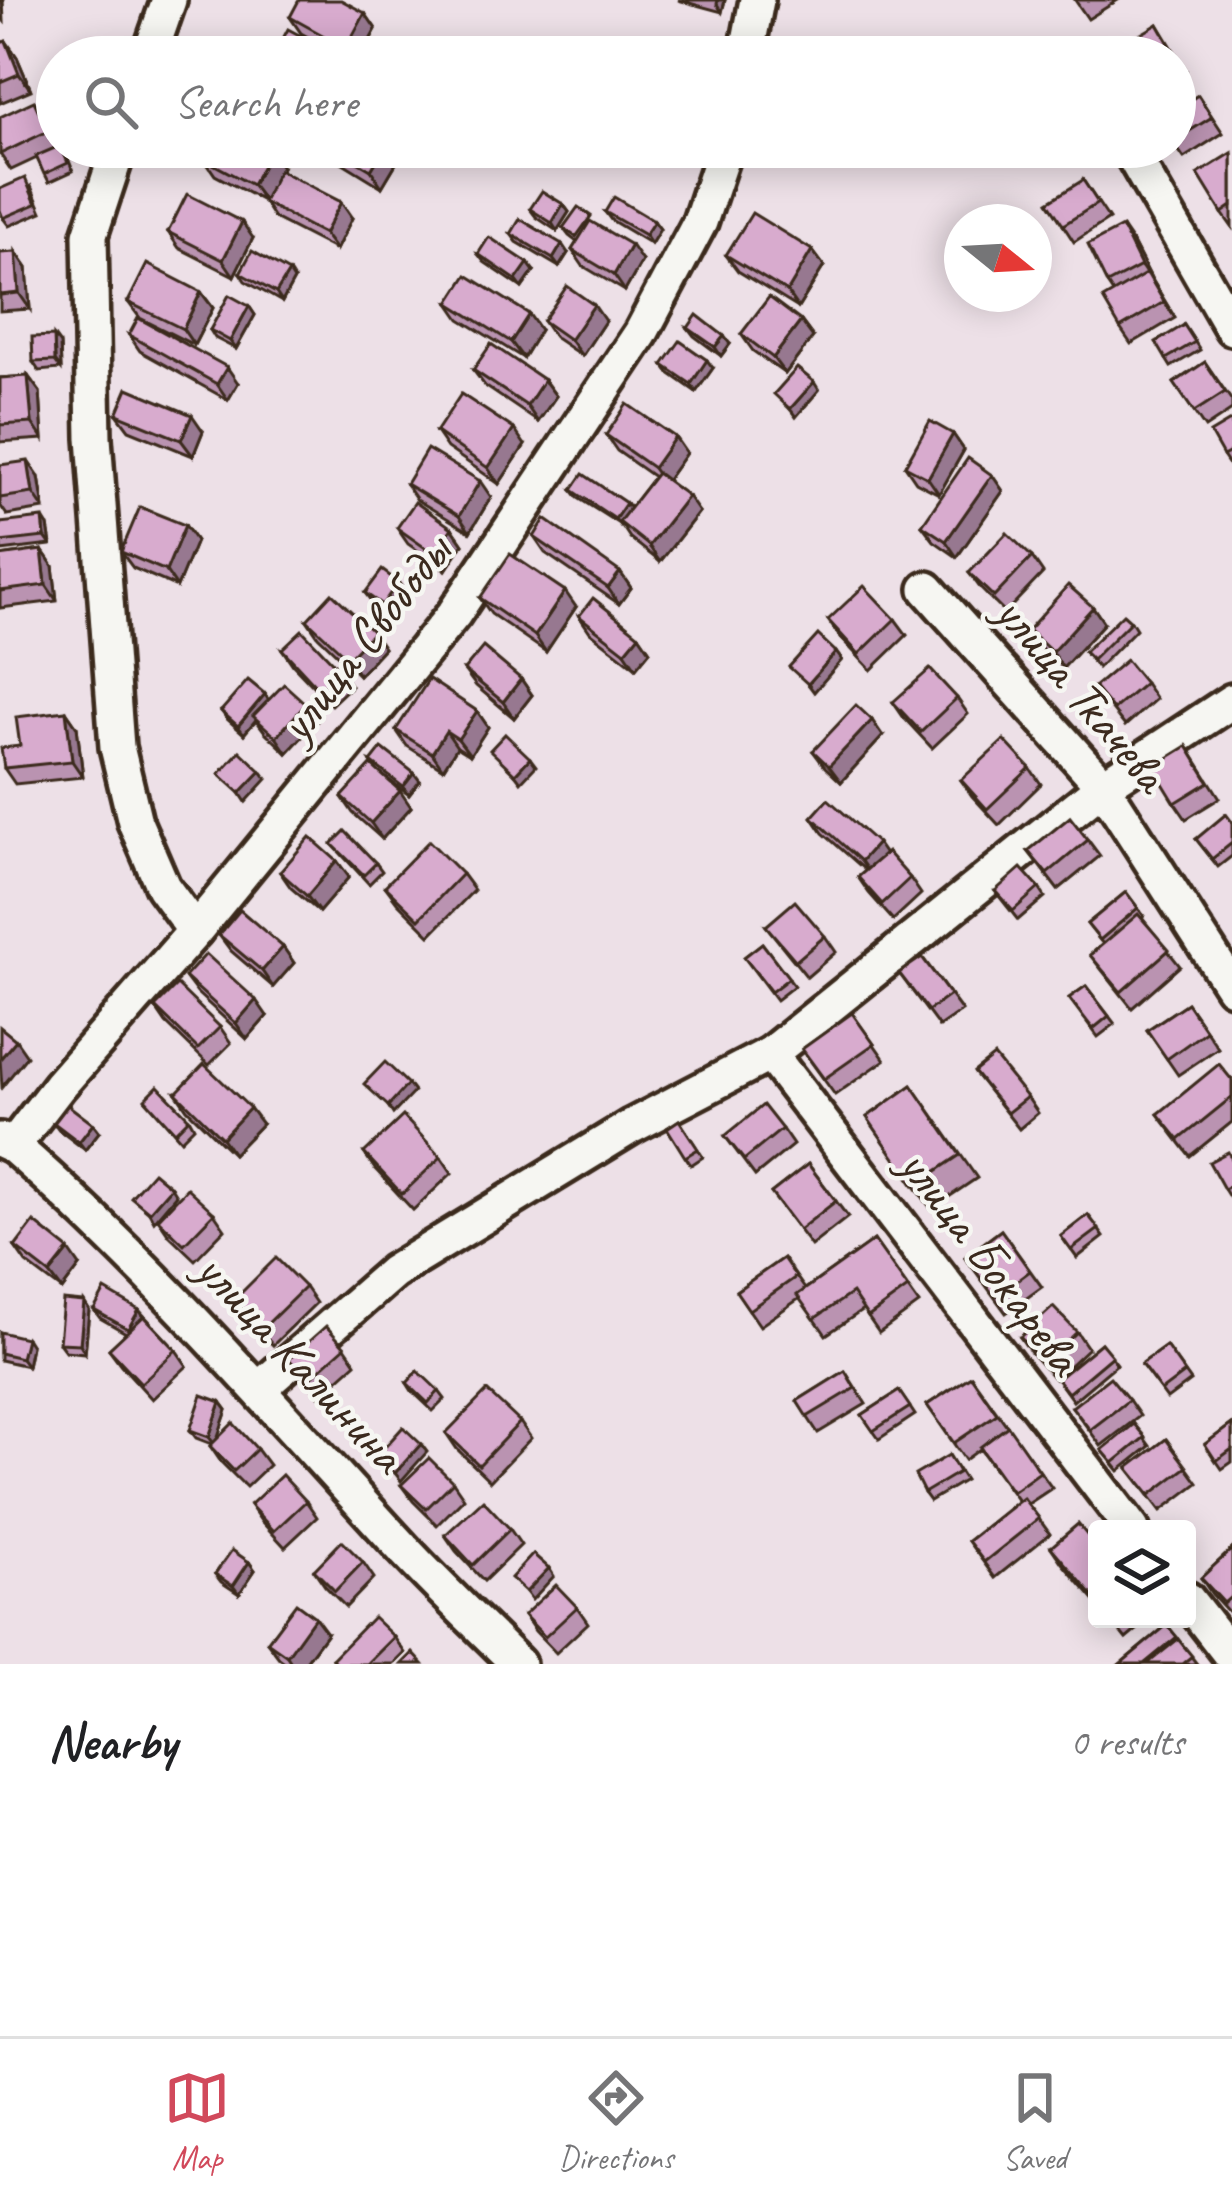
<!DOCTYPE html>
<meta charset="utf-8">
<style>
:root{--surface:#fff;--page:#f2f2f2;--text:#202124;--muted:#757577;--line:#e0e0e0;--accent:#d1495b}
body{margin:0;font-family:Caveat,sans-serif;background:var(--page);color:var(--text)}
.controls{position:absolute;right:36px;bottom:36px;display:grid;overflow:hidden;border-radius:12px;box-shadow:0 6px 30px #0003}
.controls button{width:108px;height:108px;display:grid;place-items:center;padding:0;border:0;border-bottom:3px solid var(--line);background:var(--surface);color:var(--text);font:60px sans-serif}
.compass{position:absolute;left:944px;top:204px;width:108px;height:108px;border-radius:50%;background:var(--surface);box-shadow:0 6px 30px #0003;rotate:108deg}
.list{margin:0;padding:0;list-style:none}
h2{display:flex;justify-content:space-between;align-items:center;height:156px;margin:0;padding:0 48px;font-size:51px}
h2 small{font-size:39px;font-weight:400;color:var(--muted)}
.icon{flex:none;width:66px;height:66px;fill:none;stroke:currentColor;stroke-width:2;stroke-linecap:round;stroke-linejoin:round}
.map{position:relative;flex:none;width:1232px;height:1664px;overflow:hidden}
.search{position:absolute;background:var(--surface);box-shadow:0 6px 30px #0003;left:36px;right:36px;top:36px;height:132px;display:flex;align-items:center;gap:30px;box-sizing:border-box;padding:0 42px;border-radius:66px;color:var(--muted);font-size:45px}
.sheet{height:372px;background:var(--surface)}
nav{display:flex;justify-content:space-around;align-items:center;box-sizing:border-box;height:168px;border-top:3px solid var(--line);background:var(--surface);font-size:33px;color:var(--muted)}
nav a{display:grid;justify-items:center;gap:6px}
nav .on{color:var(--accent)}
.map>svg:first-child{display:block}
</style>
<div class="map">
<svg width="1232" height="1664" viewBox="0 0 1232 1664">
<rect width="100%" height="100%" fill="#ede0e7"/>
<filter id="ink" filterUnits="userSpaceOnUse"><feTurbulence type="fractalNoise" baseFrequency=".00833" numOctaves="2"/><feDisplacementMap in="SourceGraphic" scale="24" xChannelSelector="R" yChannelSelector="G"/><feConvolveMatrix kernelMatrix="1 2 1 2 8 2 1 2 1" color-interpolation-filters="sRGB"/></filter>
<g filter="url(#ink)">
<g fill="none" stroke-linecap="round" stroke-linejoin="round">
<g stroke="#3b2a1e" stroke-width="42">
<g id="minor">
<path d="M149,57L169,0"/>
<path d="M746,57L757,0"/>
<path d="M119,147L90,235L94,438L117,747L135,822L163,887L195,931"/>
<path d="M1128,147L1232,328"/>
<path d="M927,589L1103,786L1232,987"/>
<path d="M770,1054L1132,1529"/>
<path d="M0,1140L13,1146C152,1267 271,1405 395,1540C434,1583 477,1623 518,1664"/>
<path d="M13,1146L59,1086L195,931L454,614L641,333L700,222L725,147"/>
<path d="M260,1388L393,1272L632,1126L770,1054L1103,786L1232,701"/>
<path d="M1187,1599L1232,1657"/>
</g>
</g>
<use href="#minor" stroke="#f6f6f2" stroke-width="33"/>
</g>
<g fill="#ba93b1" stroke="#3b2a1e" stroke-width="3">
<path d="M678,0H725L722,12Z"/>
<path d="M1075,0H1118L1088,19Z"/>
<path d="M365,13L376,29L361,57H344L301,33L290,17Z"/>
<path d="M1158,24L1186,70L1175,77V57H1122Z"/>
<path d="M6,41L17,57L31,90L0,103V43Z"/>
<path d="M279,46L334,57H291L285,54Z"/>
<path d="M1198,95L1223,133L1184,158L1175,145V110Z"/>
<path d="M45,117L57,142V147L66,153L73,171L49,182L37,158L11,170L0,154Z"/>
<path d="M317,147H389L398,160L382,187Z"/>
<path d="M1232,153V227L1222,213Z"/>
<path d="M204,159L282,167L280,170L352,218L336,250L274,218L263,201L215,175Z"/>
<path d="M1083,180L1109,219L1074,242L1063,225Z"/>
<path d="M31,186L42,212L9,226L3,218Z"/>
<path d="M563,204L569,212L557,231L536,217L530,209Z"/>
<path d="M605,212L654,221L660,229L651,244L611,220Z"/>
<path d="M596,225L642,261L625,291L583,266L572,250L577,242L569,236L563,228Z"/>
<path d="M168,232L253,238L234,276L179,248Z"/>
<path d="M511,234L568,253L559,267L517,242Z"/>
<path d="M1133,243L1151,278L1175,318L1131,344L1120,328L1113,293L1107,284Z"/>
<path d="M812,250L824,266L798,308L738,271L726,255Z"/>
<path d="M16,252L27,268L30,309L0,311V253Z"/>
<path d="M478,254L534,271L522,288L484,262Z"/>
<path d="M240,273L294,280L282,302L245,281Z"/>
<path d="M201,292L213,308L194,345L140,318L128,302Z"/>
<path d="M449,303L540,330L523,358L460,319Z"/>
<path d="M249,306L255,315L236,349L215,338L210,330Z"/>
<path d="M543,321H605L582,356L554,337Z"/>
<path d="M801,321L813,337L785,374L753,351L741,334Z"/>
<path d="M1184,325L1200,350L1171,367L1166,359Z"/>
<path d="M688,328L730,344L721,356L694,336Z"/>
<path d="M129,335L238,383L228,400L140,351Z"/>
<path d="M60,344L61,369L39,371L33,362Z"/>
<path d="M1205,362L1232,401V410L1205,428L1174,383Z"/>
<path d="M663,365L713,368L696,392L669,373Z"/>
<path d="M473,370L544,380L556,396L538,422L485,386Z"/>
<path d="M28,376L40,392L43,439L0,442V378Z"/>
<path d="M117,414L203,431L193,456L129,430Z"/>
<path d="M1232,420V462L1229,465L1223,456Z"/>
<path d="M436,432L525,445L499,484L447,448Z"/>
<path d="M953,434L964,450L939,494L916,482L905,466Z"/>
<path d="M606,435L686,453L667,480L699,512L660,562L630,538L622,526L578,498L572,490L626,503L630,508L654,477L617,451Z"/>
<path d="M0,465L39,477L44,509L7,515L0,505Z"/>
<path d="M992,475L1003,491L957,557L934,541L922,525Z"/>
<path d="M406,484L491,497L470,532L417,500Z"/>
<path d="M0,523L48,526L51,545L1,551Z"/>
<path d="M185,525L196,541L177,587L133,568L121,552Z"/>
<path d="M397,528H452L463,544L446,570L408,544Z"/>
<path d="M534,537L620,572L631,588L619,604L545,553Z"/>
<path d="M42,550L53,566L57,601L0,608V556Z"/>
<path d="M1032,557L1043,573L1005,613L981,589L969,573Z"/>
<path d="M404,590L388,613L371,601L365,593Z"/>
<path d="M480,598L576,607L546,652L491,614Z"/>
<path d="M1093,607L1104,623L1063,668L1039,646L1028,630Z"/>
<path d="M579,616L639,635L650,651L636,668L590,632Z"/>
<path d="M895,619L907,635L871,670L839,636L828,620Z"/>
<path d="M307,620L373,632L384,648L359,675L318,636Z"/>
<path d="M1131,621L1136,629L1098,668L1084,652Z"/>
<path d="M282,649L340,670L351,686L331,705L293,665Z"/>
<path d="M464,670L521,679L532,695L514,718L476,686Z"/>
<path d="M1145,683L1156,699L1125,726L1094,687Z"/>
<path d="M265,694L268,700L317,721L287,753L265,732L256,720L244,734L227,719L221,711Z"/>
<path d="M957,698L968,714L932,748L904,718L893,702Z"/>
<path d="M66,711L77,727L83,777L15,784L4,768L20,746Z"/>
<path d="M477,711L488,727L470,755L457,747L443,769L407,746L396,730Z"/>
<path d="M883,736L841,782L825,767L813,751Z"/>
<path d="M1187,746L1220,798L1186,819L1175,803Z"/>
<path d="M371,762L420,781L409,795L381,774L411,807L382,839L353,813L342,797L376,769Z"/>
<path d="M1030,768L1041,784L999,825L972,796L961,780Z"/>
<path d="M812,817L884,854L910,878L921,894L893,920L869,893L858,877L866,871L823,833Z"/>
<path d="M1232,822V856L1218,867L1196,839Z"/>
<path d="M1088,840L1100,856L1058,890L1028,851Z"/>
<path d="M332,844L376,863L382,871L369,884Z"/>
<path d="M337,861L349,877L319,912L291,888L280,872Z"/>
<path d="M462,874L474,890L430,935L397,902L385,886Z"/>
<path d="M1039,888L1045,897L1018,920L995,891Z"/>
<path d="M1126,892L1144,916L1142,918L1180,966L1132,1008L1090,955L1103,944L1087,924Z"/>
<path d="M766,926L825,936L836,952L807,977Z"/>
<path d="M219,935L283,947L294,963L273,987L231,951Z"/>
<path d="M762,943L794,986L776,1000L744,957Z"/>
<path d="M922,957L962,1011L939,1027L899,973Z"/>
<path d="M185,977L267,1016L247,1039L197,993Z"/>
<path d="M1086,986L1115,1024L1098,1037L1069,998Z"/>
<path d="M1187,1003L1218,1048L1178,1075L1147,1030Z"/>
<path d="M155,1007L220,1027L231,1043L209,1065L166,1023Z"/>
<path d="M852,1013L885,1060L835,1095L802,1049Z"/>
<path d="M974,1072L1027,1097L1038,1113L1019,1129Z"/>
<path d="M1232,1080V1122L1190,1156L1158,1114Z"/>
<path d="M912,1085L977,1178L931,1209L867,1117Z"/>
<path d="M176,1093L262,1124L233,1154L187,1109Z"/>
<path d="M145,1099L189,1118L194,1127L181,1140Z"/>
<path d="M679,1120L703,1157L691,1165L667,1128Z"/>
<path d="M54,1123L99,1132L85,1150L60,1131Z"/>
<path d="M782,1129L793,1145L755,1176L725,1136Z"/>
<path d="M364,1153L441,1157L452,1173L413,1210L375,1169Z"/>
<path d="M1232,1157V1196L1229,1197L1224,1189Z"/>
<path d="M808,1164L848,1217L811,1246L771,1193Z"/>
<path d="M214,1213L225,1229L195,1260L169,1235L158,1219Z"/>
<path d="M1088,1215L1104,1237L1077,1258L1061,1236Z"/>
<path d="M1001,1230L1042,1287L1006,1313L965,1257Z"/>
<path d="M874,1240L919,1304L879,1333L863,1310L826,1335L800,1298L760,1326L736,1291L783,1258L805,1289Z"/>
<path d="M15,1247L80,1266L62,1290L26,1263Z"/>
<path d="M305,1287L316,1303L273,1345L245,1316L234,1300Z"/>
<path d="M84,1302L89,1310L85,1353L65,1351L59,1343Z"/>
<path d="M94,1310H139L176,1350L187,1366L152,1399L121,1365L109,1349L126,1333L100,1318Z"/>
<path d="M0,1332L31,1346L27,1366L0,1360Z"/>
<path d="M1077,1332L1088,1348L1055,1379L1031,1353L1020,1337Z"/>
<path d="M1101,1343L1117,1364L1073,1401L1057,1379Z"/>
<path d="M1166,1346L1191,1381L1167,1399L1141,1364Z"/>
<path d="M345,1347L356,1363L319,1396L289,1359Z"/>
<path d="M845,1371L866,1404L818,1433L797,1401Z"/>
<path d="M971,1376L1052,1488L1028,1504L1050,1534L995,1578L968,1541L1018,1501L980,1449L965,1460L927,1405Z"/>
<path d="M407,1383L439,1391L445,1399L433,1411L412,1391Z"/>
<path d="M899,1391L915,1415L879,1439L862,1415Z"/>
<path d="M1129,1400L1140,1416L1101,1446L1072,1407Z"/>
<path d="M221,1402L227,1410L217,1438L257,1449L269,1465L246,1487L221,1462L210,1446L212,1444L196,1438L190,1430Z"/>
<path d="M520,1422L531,1438L490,1481L457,1449L446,1433Z"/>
<path d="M1134,1424L1150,1446L1119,1471L1102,1450Z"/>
<path d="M1232,1424V1462L1222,1469L1205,1444Z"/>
<path d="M1166,1439L1198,1483L1161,1511L1128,1468Z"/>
<path d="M949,1455L965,1480L930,1501L924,1493Z"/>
<path d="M453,1482L464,1498L437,1525L413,1501L401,1485Z"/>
<path d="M306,1501L317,1517L285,1547L261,1521L250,1505Z"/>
<path d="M510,1529L521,1545L484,1581L456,1551L445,1535Z"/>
<path d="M1051,1547H1097V1604L1062,1563Z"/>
<path d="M1232,1549V1616L1212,1594L1201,1578Z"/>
<path d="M249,1562L255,1570L239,1594L221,1582L215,1574Z"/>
<path d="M363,1562L374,1578L346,1607L325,1586L314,1570Z"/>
<path d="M577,1607L588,1623L556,1653L535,1631L524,1615Z"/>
<path d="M1110,1619H1150L1126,1639Z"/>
<path d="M1167,1625L1197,1664H1120Z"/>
<path d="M327,1633L304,1664H287L279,1658L267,1642Z"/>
<path d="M394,1637L405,1653L394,1664H335L332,1659Z"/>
</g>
<g fill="#977890" stroke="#3b2a1e" stroke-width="3">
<path d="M0,0H3L4,21L0,16Z"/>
<path d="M718,0H725L722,12L717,4Z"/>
<path d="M365,13L376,29L361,57H352L346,48Z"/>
<path d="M6,41L17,57L31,90L19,74Z"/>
<path d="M34,101L45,117L57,144L48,131Z"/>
<path d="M385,147H389L398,160L382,187L371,170Z"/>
<path d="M271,151L282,167L264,201L252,185Z"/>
<path d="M341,202L352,218L336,250L324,234Z"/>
<path d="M563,204L569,212L557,231L552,223Z"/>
<path d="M654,221L660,229L651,244L645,235Z"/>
<path d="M242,222L253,238L234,276L223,260Z"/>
<path d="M1122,227L1133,243L1151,278L1175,318L1141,266Z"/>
<path d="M562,244L568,253L559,267L553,259Z"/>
<path d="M631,245L642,261L625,291L614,275Z"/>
<path d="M812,250L824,266L798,308L787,292Z"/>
<path d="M16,252L27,268L30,309L19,293Z"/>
<path d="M528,263L534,271L522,288L516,280Z"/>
<path d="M289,272L294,280L282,302L276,293Z"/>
<path d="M201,292L213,308L194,345L183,329Z"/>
<path d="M594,305L605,321L582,356L570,340Z"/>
<path d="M249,306L255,315L236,349L230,341Z"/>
<path d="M529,314L540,330L523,358L511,342Z"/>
<path d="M801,321L813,337L785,374L773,358Z"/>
<path d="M54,336L60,344L61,369L55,361Z"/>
<path d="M724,336L730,344L721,356L715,347Z"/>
<path d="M707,360L713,368L696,392L691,384Z"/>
<path d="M227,367L238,383L228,400L217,384Z"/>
<path d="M28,376L40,392L43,439L32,423Z"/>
<path d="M544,380L556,396L538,422L527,406Z"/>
<path d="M814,382L819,390L796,417L790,409Z"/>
<path d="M192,415L203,431L193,456L181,440Z"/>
<path d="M514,429L525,445L499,484L488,468Z"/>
<path d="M953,434L964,450L939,494L928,478Z"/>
<path d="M675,437L686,453L664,484L653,468Z"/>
<path d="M28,461L39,477L44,509L33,493Z"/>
<path d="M992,475L1003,491L957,557L946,541Z"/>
<path d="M480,481L491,497L470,532L459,516Z"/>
<path d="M688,496L699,512L660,562L649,546Z"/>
<path d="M626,503L632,511L619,522L621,527L615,519Z"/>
<path d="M43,518L48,526L51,545L45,537Z"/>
<path d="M185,525L196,541L177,587L166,571Z"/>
<path d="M452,528L463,544L446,570L434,554Z"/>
<path d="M42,550L53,566L57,601L46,585Z"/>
<path d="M620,572L631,588L619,604L608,588Z"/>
<path d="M398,582L404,590L388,613L382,605Z"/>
<path d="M565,591L576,607L546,652L535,636Z"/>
<path d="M1093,607L1104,623L1063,668L1052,652Z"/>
<path d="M373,632L384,648L359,675L348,658Z"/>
<path d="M639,635L650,651L636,668L625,652Z"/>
<path d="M836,652L842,660L814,692L808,684Z"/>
<path d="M521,679L532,695L514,718L503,702Z"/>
<path d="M265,694L270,703L244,734L238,726Z"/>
<path d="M306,704L317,721L287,753L276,737Z"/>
<path d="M66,711L77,727L83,777L72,761Z"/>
<path d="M477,711L488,727L470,755L458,739Z"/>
<path d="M872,720L883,736L841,782L829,766Z"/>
<path d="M446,731L457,747L443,769L432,753Z"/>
<path d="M530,758L536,766L521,782L515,774Z"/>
<path d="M261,771L267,779L246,802L240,793Z"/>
<path d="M414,773L420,781L409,795L403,787Z"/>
<path d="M400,791L411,807L382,839L371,823Z"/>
<path d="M877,843L888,859L872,877L861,861Z"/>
<path d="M337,861L349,877L319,912L307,896Z"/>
<path d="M283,947L294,963L273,987L262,971Z"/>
<path d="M256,1000L267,1016L247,1039L236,1023Z"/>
<path d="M16,1040L27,1056L2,1087L0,1059Z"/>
<path d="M408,1084L414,1092L393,1114L388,1106Z"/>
<path d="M250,1108L262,1124L233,1154L222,1138Z"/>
<path d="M93,1124L99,1132L85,1150L79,1142Z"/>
<path d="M171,1187L176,1195L154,1221L149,1212Z"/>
<path d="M69,1250L80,1266L62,1290L50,1274Z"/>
<path d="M84,1302L89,1310L85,1353L80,1344Z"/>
<path d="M139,1310L145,1318L133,1338L128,1329Z"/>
<path d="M26,1338L31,1346L27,1366L21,1358Z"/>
<path d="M221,1402L227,1410L215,1445L209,1437Z"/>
<path d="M421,1444L427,1452L401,1481L395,1473Z"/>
<path d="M249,1562L255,1570L239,1594L233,1586Z"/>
<path d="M549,1568L554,1576L532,1600L526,1592Z"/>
<path d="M315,1617L327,1633L304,1664H292L287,1656Z"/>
</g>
<g fill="#d8abce" stroke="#3b2a1e" stroke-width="3">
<path d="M299,0H341L365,13L346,48L290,17Z"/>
<path d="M1158,24L1175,54L1170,57H1122L1117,48Z"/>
<path d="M288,29L329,51L326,57H301L279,46Z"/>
<path d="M6,41L19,74L0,82V43Z"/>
<path d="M603,44L634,56L633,57H598Z"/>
<path d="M1198,95L1212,117L1175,140V110Z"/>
<path d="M34,101L48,131L0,154V117Z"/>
<path d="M57,147H61L68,163L44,174L36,156Z"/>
<path d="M210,147H263L271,151L252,185L204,159Z"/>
<path d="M332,147H385L371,170Z"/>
<path d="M1232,153V206L1222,213L1198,174Z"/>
<path d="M279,170L341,202L324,234L263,202Z"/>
<path d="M25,178L36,204L3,218L0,210V189Z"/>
<path d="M1083,180L1098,203L1063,225L1048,202Z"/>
<path d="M542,191L563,204L552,223L530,209Z"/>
<path d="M187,194L242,222L223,260L168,232Z"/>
<path d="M614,197L654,221L645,235L605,212Z"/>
<path d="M578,207L591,216L576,237L563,228Z"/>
<path d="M752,213L812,250L787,292L726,255Z"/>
<path d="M520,219L562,244L553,259L511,234Z"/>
<path d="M590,221L631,245L614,275L572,250Z"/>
<path d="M1122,227L1141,266L1107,284L1088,245Z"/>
<path d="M489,237L528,263L516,280L478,254Z"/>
<path d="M252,251L289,272L276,293L240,273Z"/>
<path d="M16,252L19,293L0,295V253Z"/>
<path d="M147,264L201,292L183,329L128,302Z"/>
<path d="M1147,273L1164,302L1120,328L1103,299Z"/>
<path d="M467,275L529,314L511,342L449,303Z"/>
<path d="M567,286L594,305L570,340L543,321Z"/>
<path d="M229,295L249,306L230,341L210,330Z"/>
<path d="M769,297L801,321L773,358L741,334Z"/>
<path d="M697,315L724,336L715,347L688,328Z"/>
<path d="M138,318L227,367L217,384L129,335Z"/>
<path d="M1184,325L1195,342L1166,359L1156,342Z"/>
<path d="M54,336L55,361L33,362L32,337Z"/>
<path d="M680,341L707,360L691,384L663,365Z"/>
<path d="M491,344L544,380L527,406L473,370Z"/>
<path d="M1205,362L1225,392L1194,412L1174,383Z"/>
<path d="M797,368L814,382L790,409L774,394Z"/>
<path d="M28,376L32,423L0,425V378Z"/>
<path d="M128,388L192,415L181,440L117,414Z"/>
<path d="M461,394L514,429L488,468L436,432Z"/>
<path d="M627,404L675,437L653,468L606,435Z"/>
<path d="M1232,420V451L1223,456L1210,433Z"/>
<path d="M930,421L953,434L928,478L905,466Z"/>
<path d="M427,449L480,481L459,516L406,484Z"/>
<path d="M968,458L992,475L946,541L922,525Z"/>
<path d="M28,461L33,493L0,498V465Z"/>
<path d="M657,473L688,496L649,546L619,522Z"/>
<path d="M583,474L626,503L615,519L572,490Z"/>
<path d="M415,502L452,528L434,554L397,528Z"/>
<path d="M140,507L185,525L166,571L121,552Z"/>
<path d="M43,518L45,537L0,542V523Z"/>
<path d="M545,519L620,572L608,588L534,537Z"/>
<path d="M1007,533L1032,557L994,597L969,573Z"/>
<path d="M42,550L46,585L0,591V556Z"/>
<path d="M510,554L565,591L535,636L480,598Z"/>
<path d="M382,570L398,582L382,605L365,593Z"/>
<path d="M1068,585L1093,607L1052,652L1028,630Z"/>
<path d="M864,586L895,619L859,654L828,620Z"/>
<path d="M332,593L373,632L348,658L307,620Z"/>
<path d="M593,598L639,635L625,652L579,616Z"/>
<path d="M1123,614L1131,621L1092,660L1084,652Z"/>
<path d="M302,630L340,670L319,689L282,649Z"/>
<path d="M818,635L836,652L808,684L789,667Z"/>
<path d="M483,647L521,679L503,702L464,670Z"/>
<path d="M1126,660L1145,683L1113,710L1094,687Z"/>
<path d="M930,669L957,698L921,732L893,702Z"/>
<path d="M429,679L477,711L458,739L446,731L432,753L396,730Z"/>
<path d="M248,680L265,694L238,726L221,711Z"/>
<path d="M284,684L306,704L276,737L253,716Z"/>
<path d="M856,705L872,720L829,766L813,751Z"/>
<path d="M66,711L72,761L4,768L1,748L20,746L16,717Z"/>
<path d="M505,734L530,758L515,774L490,750Z"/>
<path d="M1004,740L1030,768L987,809L961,780Z"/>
<path d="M1187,746L1209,782L1175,803L1153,767Z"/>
<path d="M382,748L414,773L403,787L371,762Z"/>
<path d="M240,751L261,771L240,793L219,774Z"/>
<path d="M371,765L400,791L371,823L342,797Z"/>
<path d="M828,799L877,843L861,861L812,817Z"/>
<path d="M1226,814L1232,822V843L1212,859L1196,839Z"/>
<path d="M1070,817L1088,840L1047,874L1028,851Z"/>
<path d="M345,831L376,863L364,875L332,844Z"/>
<path d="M310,837L337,861L307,896L280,872Z"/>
<path d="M429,841L462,874L419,919L385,886Z"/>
<path d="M887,852L910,878L882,904L858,877Z"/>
<path d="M1021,868L1039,888L1013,911L995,891Z"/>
<path d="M1126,892L1138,908L1100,940L1087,924Z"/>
<path d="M795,901L825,936L796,961L766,926Z"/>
<path d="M240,910L283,947L262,971L219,935Z"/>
<path d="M1138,914L1169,950L1121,992L1090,955Z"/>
<path d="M762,943L789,978L771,992L744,957Z"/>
<path d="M206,954L256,1000L236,1023L185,977Z"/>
<path d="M922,957L950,995L928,1011L899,973Z"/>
<path d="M177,985L220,1027L198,1049L155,1007Z"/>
<path d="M1086,986L1109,1016L1093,1029L1069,998Z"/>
<path d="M1187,1003L1206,1031L1167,1059L1147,1030Z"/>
<path d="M852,1013L874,1044L824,1079L802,1049Z"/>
<path d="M0,1027L16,1040L0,1059Z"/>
<path d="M994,1056L1027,1097L1007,1113L974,1072Z"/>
<path d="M385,1062L408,1084L388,1106L364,1084Z"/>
<path d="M204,1064L250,1108L222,1138L176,1093Z"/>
<path d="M1219,1064L1232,1080V1097L1179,1140L1158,1114Z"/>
<path d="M912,1085L960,1155L914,1186L867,1117Z"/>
<path d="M158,1086L189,1118L175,1132L145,1099Z"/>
<path d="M68,1105L93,1124L79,1142L54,1123Z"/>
<path d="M763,1105L782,1129L744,1160L725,1136Z"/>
<path d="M403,1116L441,1157L402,1194L364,1153Z"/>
<path d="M679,1120L698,1149L685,1157L667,1128Z"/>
<path d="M1228,1152L1232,1159V1185L1224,1189L1209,1162Z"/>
<path d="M808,1164L836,1201L799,1230L771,1193Z"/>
<path d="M153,1172L171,1187L149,1212L131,1197Z"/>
<path d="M187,1188L214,1213L184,1244L158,1219Z"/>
<path d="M1088,1215L1099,1229L1071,1250L1061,1236Z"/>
<path d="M34,1222L69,1250L50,1274L15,1247Z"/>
<path d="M1001,1230L1030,1271L995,1297L965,1257Z"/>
<path d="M874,1240L908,1288L868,1317L852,1293L814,1319L797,1295Z"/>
<path d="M276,1258L305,1287L262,1329L234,1300Z"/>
<path d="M783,1258L796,1277L749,1310L736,1291Z"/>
<path d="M105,1290L139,1310L128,1329L94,1310Z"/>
<path d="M63,1300L84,1302L80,1344L59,1343Z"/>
<path d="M1053,1307L1077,1332L1044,1363L1020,1337Z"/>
<path d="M144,1316L176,1350L141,1383L109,1349Z"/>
<path d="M326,1326L345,1347L308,1380L289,1359Z"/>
<path d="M0,1332L26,1338L21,1358L0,1353Z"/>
<path d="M1101,1343L1112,1356L1068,1393L1057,1379Z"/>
<path d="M1166,1346L1185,1373L1161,1391L1141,1364Z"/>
<path d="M418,1371L439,1391L428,1403L407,1383Z"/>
<path d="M845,1371L855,1388L807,1417L797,1401Z"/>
<path d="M971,1376L997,1414L954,1443L927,1405Z"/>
<path d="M1110,1377L1129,1400L1090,1430L1072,1407Z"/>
<path d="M487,1391L520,1422L479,1465L446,1433Z"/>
<path d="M899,1391L910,1407L873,1431L862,1415Z"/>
<path d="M202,1395L221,1402L209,1437L190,1430Z"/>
<path d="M233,1423L257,1449L234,1471L210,1446Z"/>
<path d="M1134,1424L1145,1437L1113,1463L1102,1450Z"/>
<path d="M1232,1424V1449L1216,1461L1205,1444Z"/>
<path d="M1008,1426L1040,1472L1012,1492L980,1447Z"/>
<path d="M403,1427L421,1444L395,1473L377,1456Z"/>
<path d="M1166,1439L1187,1467L1150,1495L1128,1468Z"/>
<path d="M949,1455L959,1472L924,1493L915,1475Z"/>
<path d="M429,1458L453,1482L426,1509L401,1485Z"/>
<path d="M282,1475L306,1501L274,1531L250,1505Z"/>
<path d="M1023,1498L1039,1518L984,1562L968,1541Z"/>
<path d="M483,1500L510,1529L473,1565L445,1535Z"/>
<path d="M1078,1524L1097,1547V1601L1051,1547Z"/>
<path d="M342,1541L363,1562L335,1591L314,1570Z"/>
<path d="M1232,1549V1596L1224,1603L1201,1578Z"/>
<path d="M232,1550L249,1562L233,1586L215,1574Z"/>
<path d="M533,1554L549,1568L526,1592L511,1578Z"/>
<path d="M556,1585L577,1607L545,1637L524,1615Z"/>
<path d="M296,1603L315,1617L287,1656L267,1642Z"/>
<path d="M373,1617L394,1637L367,1664H337L332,1659Z"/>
<path d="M1167,1625L1177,1637L1144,1664H1120Z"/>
<path d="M1178,1639L1192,1656L1182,1664H1147Z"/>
<path d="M413,1653L423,1664H402Z"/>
</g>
</g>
<g text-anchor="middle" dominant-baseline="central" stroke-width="9" stroke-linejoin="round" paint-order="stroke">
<g font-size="51" fill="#3b2a1e" stroke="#f6f6f2">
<text transform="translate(364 638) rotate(-52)">улица Свободы</text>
<text transform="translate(1082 693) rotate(50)">улица Ткачева</text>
<text transform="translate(991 1261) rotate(53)">улица Бокарева</text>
<text transform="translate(301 1362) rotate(47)">улица Калинина</text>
</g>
</g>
</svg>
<div class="controls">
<button><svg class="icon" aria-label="layers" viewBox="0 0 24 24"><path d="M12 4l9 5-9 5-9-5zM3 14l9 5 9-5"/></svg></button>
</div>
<svg class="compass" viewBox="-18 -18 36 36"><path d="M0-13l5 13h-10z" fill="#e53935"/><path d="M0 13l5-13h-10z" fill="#757577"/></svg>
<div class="search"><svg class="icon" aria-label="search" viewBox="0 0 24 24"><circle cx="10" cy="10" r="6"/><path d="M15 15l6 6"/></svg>Search here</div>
</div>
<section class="sheet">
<h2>Nearby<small>0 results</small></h2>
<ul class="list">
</ul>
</section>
<nav>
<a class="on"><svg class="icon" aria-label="map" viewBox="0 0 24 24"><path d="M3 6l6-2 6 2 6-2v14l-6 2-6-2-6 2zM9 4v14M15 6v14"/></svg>Map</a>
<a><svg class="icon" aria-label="directions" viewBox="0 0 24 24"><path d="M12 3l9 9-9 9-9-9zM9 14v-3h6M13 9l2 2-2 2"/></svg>Directions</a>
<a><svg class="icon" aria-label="saved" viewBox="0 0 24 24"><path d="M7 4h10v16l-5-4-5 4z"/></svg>Saved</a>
</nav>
